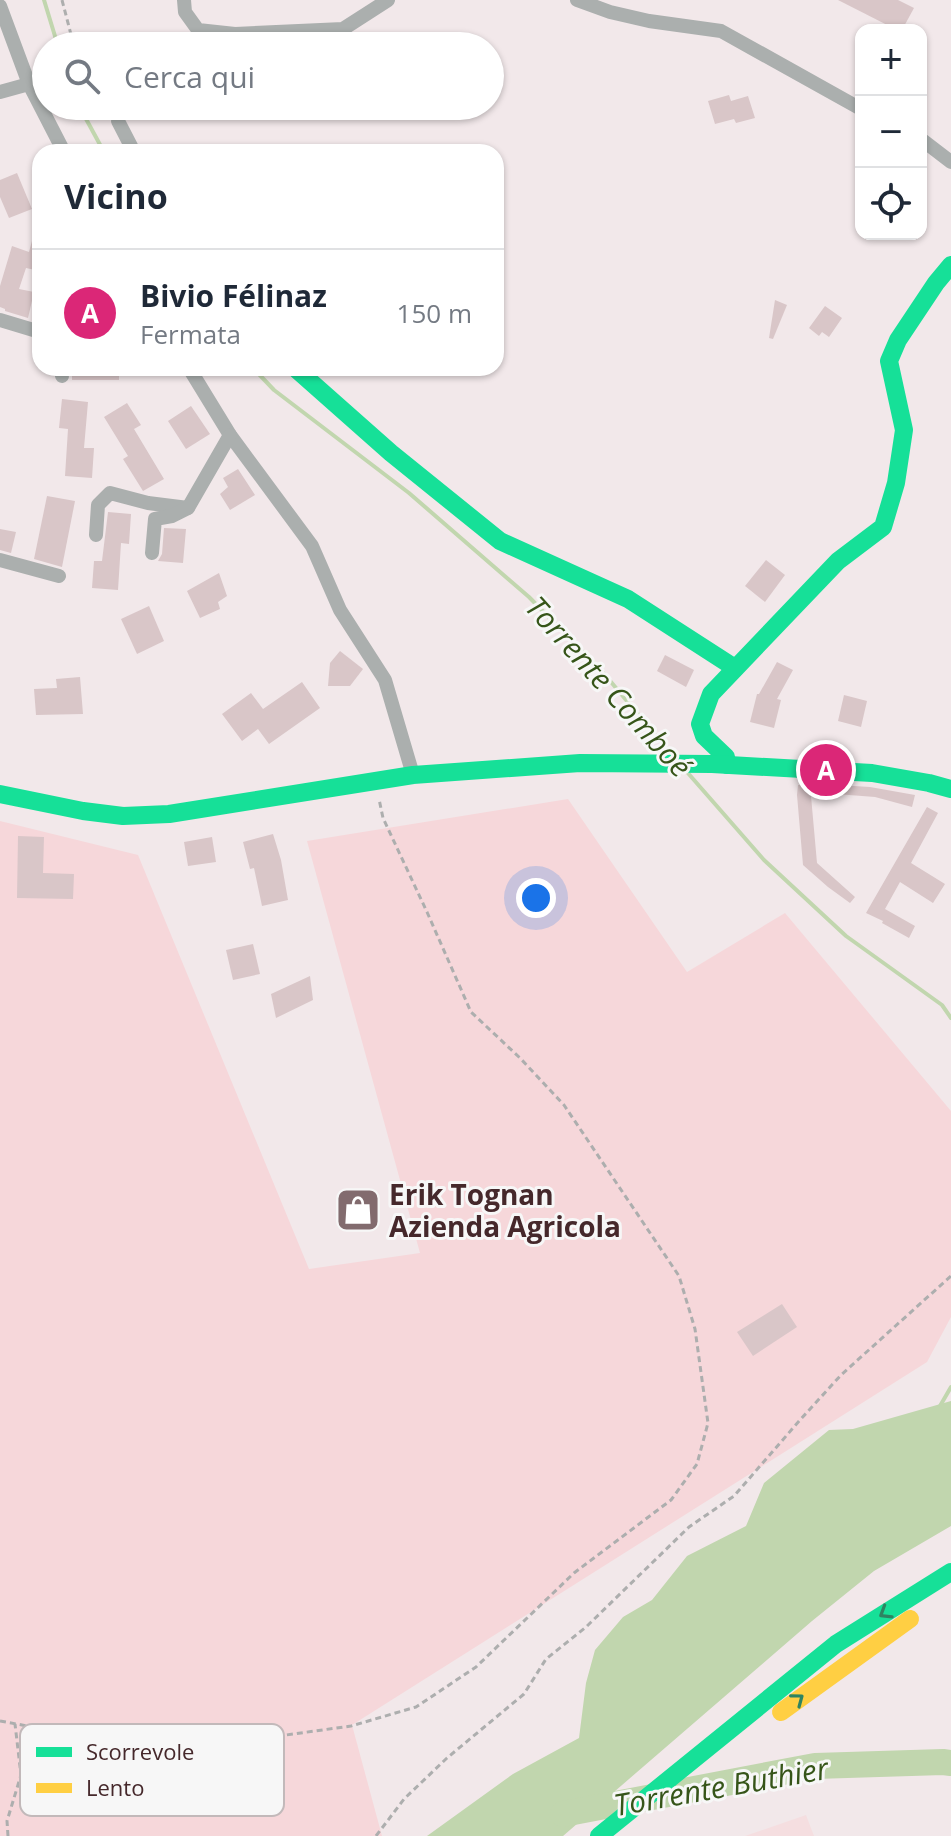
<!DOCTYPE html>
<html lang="it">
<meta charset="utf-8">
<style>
:root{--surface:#fff;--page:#f6f6f7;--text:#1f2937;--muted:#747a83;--line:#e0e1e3;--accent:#db2777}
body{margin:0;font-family:"Open Sans",sans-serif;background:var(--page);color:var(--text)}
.controls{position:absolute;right:24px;top:24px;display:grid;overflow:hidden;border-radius:16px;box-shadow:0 2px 6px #0004}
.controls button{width:72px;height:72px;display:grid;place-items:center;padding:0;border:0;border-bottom:2px solid var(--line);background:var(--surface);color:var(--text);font:40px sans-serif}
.you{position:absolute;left:536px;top:898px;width:28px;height:28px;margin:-20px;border:6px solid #fff;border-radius:50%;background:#1a73e8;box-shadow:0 0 0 12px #1a73e833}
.badge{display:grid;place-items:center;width:52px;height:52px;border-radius:50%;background:var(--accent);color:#fff;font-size:26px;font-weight:700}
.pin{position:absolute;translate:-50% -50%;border:4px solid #fff;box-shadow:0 2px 8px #0006}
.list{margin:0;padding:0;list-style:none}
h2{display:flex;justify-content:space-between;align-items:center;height:104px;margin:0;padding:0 32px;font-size:34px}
h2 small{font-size:26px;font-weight:400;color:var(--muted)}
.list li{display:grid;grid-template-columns:52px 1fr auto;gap:24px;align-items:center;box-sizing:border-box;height:128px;padding:0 32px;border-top:2px solid var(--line)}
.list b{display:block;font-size:30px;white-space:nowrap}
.list p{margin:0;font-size:26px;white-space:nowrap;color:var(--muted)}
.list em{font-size:26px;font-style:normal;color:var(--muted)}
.icon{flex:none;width:44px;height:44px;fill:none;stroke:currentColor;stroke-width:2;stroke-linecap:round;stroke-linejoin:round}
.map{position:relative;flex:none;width:951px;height:1836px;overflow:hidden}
.search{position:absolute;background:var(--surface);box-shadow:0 2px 6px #0004;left:32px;top:32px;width:472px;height:88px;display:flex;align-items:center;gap:20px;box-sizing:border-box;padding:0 28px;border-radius:44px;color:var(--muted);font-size:30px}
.panel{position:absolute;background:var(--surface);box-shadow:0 2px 6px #0004;left:32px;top:144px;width:472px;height:232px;border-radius:24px}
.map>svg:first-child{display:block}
</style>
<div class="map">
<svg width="951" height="1836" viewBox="0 0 951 1836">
<rect width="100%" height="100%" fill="#f2e8ea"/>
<path fill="#f5dee0" d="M806,1815L814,1836H745Z"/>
<path fill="#f6d7da" d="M568,799L687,972L785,913L951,1111V1317L927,1362L352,1725L382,1836H0V821L138,855L309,1269L420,1253L307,841Z"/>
<path fill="#c1d6ae" d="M951,1401V1526L874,1571L812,1621L563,1836H427L513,1774L579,1738L586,1683L595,1650L623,1617L652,1600L687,1556L746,1526L764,1483L829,1430L853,1429Z"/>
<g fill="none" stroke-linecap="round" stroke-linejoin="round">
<g stroke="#c1d6ae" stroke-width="4">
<path d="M44,0L58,46"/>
<path d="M79,106L104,152"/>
<path d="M253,368L274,390L409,493L529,597L606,676L673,756"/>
<path d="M687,772L764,860L846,936L942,1005L951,1018"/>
<path d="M940,1406L951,1387"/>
</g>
<path stroke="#c1d6ae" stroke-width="26" d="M563,1814L815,1766L943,1762L951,1763"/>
</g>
<g fill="#d9c6c8">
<path d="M838,0H898L914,8L902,30H897Z"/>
<path d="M729,95L731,101L748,96L755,118L736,123L734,119L715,124L708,101Z"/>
<path d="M17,173L32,209L9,218L0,197V180Z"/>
<path d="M36,226H40V271L26,268L19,289L34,292L28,318L5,311V309L0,307V286L12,246L29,252Z"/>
<path d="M775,300L787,305L773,339L769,338Z"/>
<path d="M825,306L842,318L829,337L822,332L819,336L809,328Z"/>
<rect x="72" y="368" width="47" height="12"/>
<path d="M62,399L88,402L84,448H94L92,478L65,476L68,429L59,428Z"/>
<path d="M127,403L141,425L134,429L164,479L143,491L123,459L128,456L104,417Z"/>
<path d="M191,406L210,434L186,449L168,421Z"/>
<path d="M238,469L255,495L230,510L220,494L228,487L223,478Z"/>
<path d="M47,496L75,501L62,567L34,559Z"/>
<path d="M108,512L131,514L129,544L121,543L118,590L92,588L94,561H102Z"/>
<path d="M164,528L186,529L183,563L158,561L162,554Z"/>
<path d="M0,529L16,532L11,553L0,550Z"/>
<path d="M766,560L785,575L765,602L745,586Z"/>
<path d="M219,573L227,596L218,602L220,609L200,618L187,591Z"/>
<path d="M149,606L164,641L137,654L121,619Z"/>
<path d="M340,651L363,669L350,686H328L330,663Z"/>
<path d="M665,655L694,670L686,687L657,671Z"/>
<path d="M777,662L793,670L777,699L781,700L774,728L750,722L757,694H759Z"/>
<path d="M80,677L83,714L36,715L34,689L57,688L56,679Z"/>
<path d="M302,682L320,708L269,744L258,729L242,741L222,714L251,693L263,709Z"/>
<path d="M844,695L867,701L861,727L838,721Z"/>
<path d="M821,784L870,787L915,795L912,807L875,797L836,794L811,796L817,863L855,897L850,903L828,887L803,865L797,795L798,785Z"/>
<path d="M927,807L938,813L911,863L945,884L933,903L900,882L885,909L915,926L909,938L882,923L883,921L866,913Z"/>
<path d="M273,834L281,860L288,900L262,906L254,868L250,869L243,842Z"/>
<path d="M18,836L44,837L43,873L74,874L73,899L17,898Z"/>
<path d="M212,837L216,862L188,866L184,842Z"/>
<path d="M253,944L260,974L233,980L226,950Z"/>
<path d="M310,976L313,1000L276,1018L271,994Z"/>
<path d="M782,1304L797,1327L753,1356L737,1332Z"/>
</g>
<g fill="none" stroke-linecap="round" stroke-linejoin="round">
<g stroke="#adaeae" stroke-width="3" stroke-dasharray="6 4" stroke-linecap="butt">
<path d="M62,0L74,46"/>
<path d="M0,1721L121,1743L192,1748L351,1726L416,1707L476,1667L574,1573L671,1500L697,1464L708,1423L695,1329L679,1276L564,1105L520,1058L471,1012L427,912L383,818L379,799"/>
<path d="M8,1836L7,1821L21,1775L15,1724"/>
<path d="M376,1836L404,1799L447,1758L524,1694L546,1659L586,1627L689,1527L734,1496L800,1420L841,1375L951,1276"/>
</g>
<g stroke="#abafae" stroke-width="14">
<path d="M184,0L185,12L198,30L235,34L343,29L388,0"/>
<path d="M577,0L610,12L649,21L721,31L861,109"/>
<path d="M0,6L29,84L64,152"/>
<path d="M204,46L230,36"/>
<path d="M0,92L29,84"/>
<path d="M121,106L118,121L134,152"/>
<path d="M921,139L951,162"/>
<path d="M0,320L40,332"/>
<path d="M61,368L62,376"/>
<path d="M189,368L230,435L312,546L340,610L385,680L413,775"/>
<path d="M96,535L98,505L110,493L148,503L188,508"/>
<path d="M152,553L155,519L172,516L188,508L230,435"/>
<path d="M0,560L59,576"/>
</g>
<g stroke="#16e098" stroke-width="18">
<path d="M295,368L391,453L500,541L628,599L735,668"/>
<path d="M727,765L726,757L704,736L700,724L711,694L838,561L883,527L896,483L904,430L889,361L898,340L936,283L951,265"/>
<path d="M0,794L83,811L123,816L169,814L413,775L580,763L712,764L872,773L929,783L951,789"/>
<path d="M599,1836L836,1644L951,1572"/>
</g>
<path stroke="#ffcf43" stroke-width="18" d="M781,1712L910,1619"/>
</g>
<defs><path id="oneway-chevron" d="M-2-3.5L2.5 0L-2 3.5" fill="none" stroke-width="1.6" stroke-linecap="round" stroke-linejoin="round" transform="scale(2)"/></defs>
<g stroke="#2e8462">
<use href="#oneway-chevron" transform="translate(885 1613) rotate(148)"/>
<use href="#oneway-chevron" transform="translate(798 1699) rotate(-37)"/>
</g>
<defs>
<g id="shop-square" transform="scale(2.3)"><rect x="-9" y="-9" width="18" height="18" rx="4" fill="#826b6e" stroke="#f7f7f7"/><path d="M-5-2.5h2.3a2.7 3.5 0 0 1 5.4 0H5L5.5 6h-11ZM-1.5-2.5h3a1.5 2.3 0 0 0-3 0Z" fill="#fff"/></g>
</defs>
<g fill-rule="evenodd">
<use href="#shop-square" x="358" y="1210"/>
</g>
<g text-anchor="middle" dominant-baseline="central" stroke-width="6" stroke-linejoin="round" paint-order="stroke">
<g font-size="28" font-weight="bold" fill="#45282b" stroke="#f7f7f7" text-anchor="start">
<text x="389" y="1194">Erik Tognan<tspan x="389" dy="32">Azienda Agricola</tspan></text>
</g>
<g font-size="30" font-style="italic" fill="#365519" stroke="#f7f7f7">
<text transform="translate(609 686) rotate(48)">Torrente Comboé</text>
<text transform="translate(721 1786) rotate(-10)">Torrente Buthier</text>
</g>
</g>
<rect x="20" y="1724" width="264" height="92" rx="12" fill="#f7f7f7" stroke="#c2b9ba" stroke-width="2"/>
<rect x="36" y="1747" width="36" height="10" fill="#16e098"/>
<rect x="36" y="1783" width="36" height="10" fill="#ffcf43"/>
<g font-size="22" fill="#45282b">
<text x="86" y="1760">Scorrevole</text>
<text x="86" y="1796">Lento</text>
</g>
</svg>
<div class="controls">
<button>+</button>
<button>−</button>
<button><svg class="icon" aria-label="locate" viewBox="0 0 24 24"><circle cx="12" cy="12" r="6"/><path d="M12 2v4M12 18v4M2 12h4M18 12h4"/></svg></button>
</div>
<div class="you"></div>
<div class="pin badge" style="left:826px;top:770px">A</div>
<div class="search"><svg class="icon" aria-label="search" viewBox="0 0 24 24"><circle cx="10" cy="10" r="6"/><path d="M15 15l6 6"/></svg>Cerca qui</div>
<section class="panel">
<h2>Vicino<small></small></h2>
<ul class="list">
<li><span class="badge">A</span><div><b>Bivio Félinaz</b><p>Fermata</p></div><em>150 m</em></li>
</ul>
</section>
</div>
